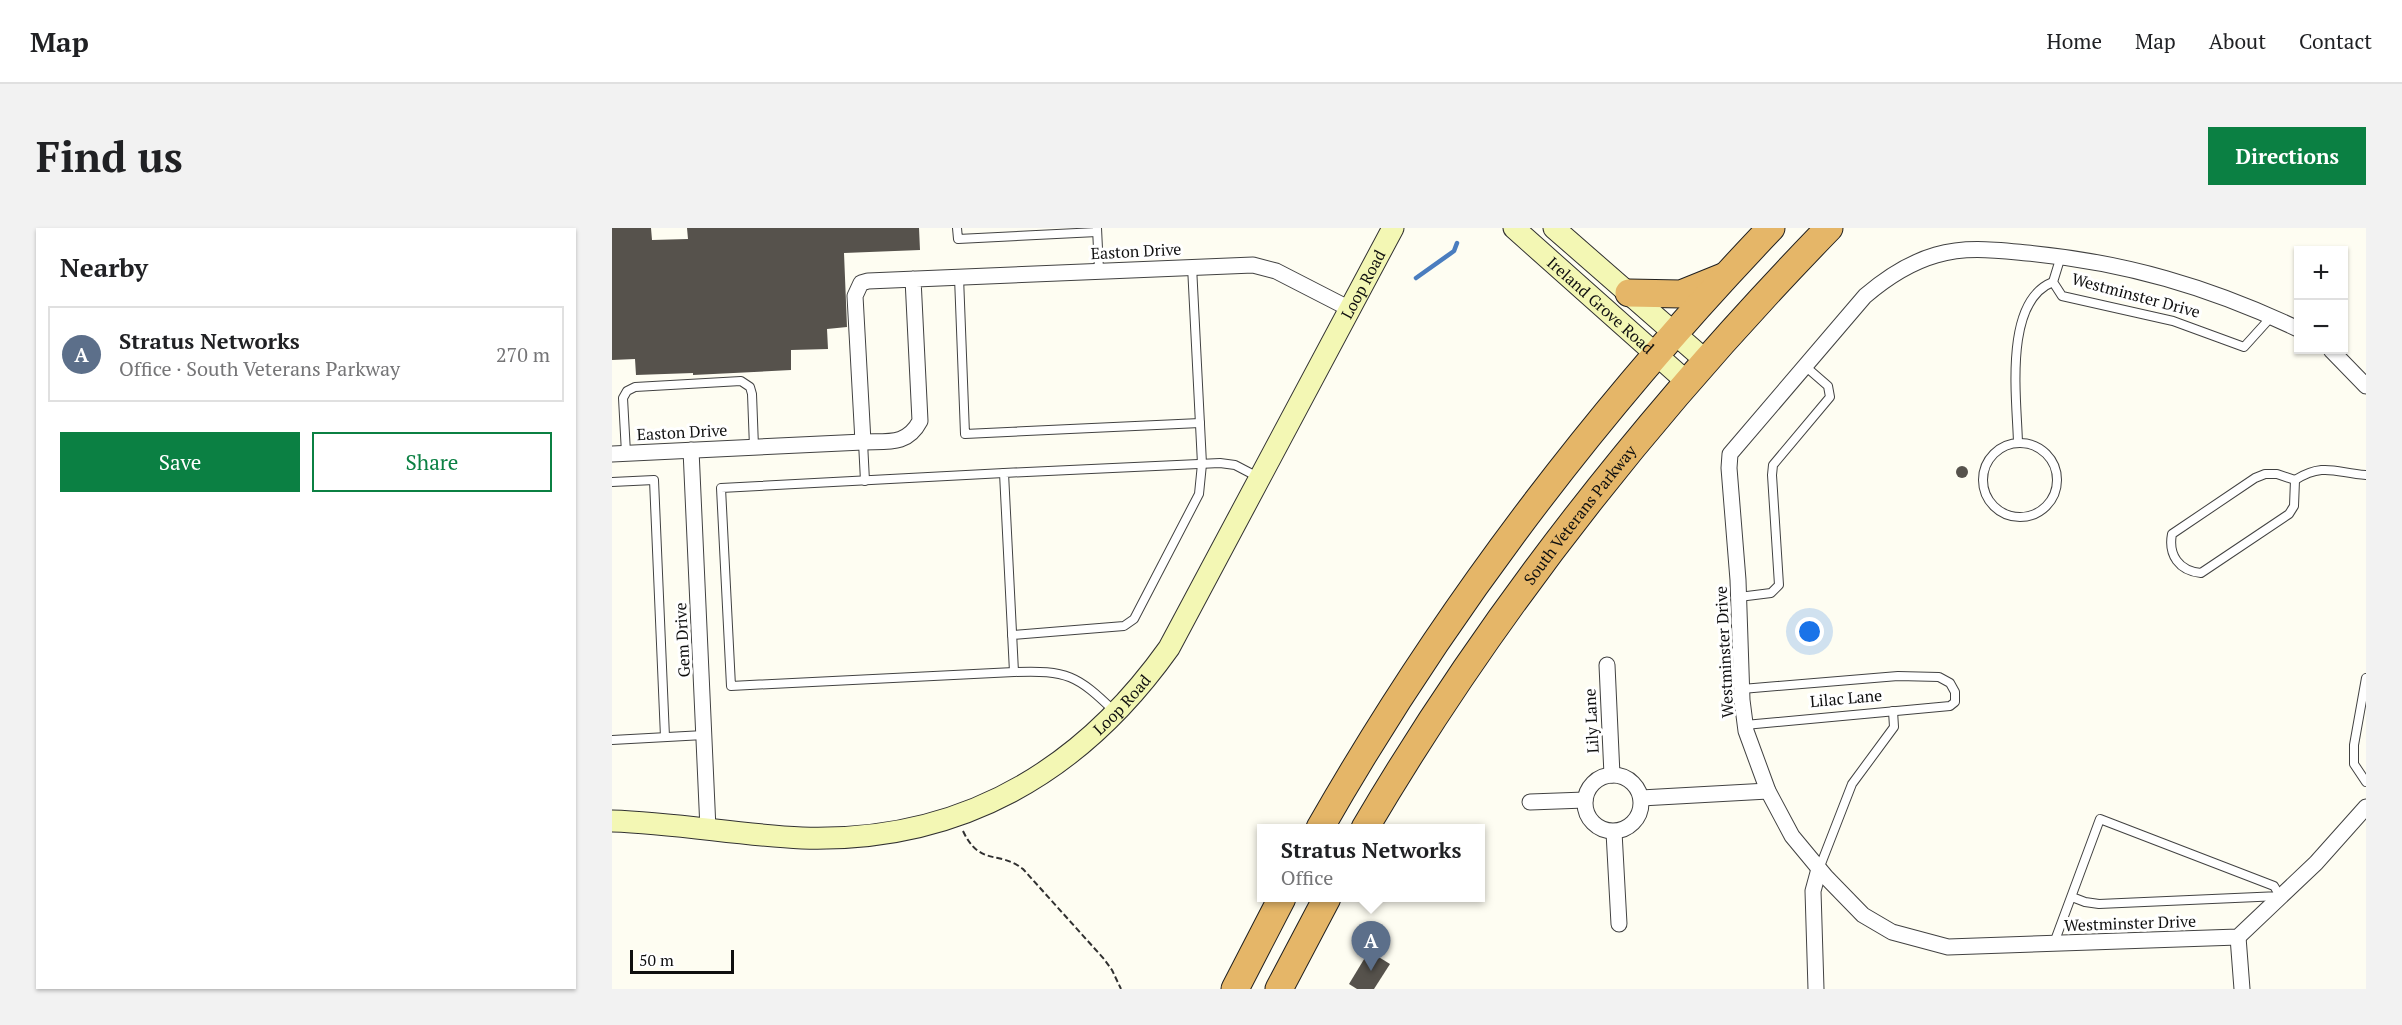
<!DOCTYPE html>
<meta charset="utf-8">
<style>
:root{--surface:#fff;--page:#f2f2f2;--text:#202124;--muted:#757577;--line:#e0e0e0;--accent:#0b8043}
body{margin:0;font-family:"PT Serif",serif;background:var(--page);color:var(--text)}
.controls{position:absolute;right:18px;top:18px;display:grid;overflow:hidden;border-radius:0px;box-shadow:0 2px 4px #0004}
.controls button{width:54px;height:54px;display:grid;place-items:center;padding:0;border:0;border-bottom:2px solid var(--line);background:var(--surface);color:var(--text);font:30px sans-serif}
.scale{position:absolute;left:18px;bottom:15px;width:104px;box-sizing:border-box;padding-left:6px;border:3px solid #0f0f0f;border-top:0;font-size:16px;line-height:21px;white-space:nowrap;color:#0f0f0f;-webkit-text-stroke:4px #fff;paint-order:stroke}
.you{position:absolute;left:1198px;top:404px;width:21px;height:21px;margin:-15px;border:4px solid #fff;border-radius:50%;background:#1a73e8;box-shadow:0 0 0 9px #1a73e833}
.badge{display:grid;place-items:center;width:39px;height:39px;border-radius:50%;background:var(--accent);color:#fff;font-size:20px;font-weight:700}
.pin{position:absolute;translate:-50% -50px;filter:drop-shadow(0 2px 3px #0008)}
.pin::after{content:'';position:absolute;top:32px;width:21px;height:18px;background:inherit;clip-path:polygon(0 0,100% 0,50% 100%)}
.popup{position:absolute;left:645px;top:596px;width:228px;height:78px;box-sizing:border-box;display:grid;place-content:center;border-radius:0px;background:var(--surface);filter:drop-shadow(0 2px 4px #0005);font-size:20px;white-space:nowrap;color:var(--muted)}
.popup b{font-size:22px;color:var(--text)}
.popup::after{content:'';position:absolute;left:50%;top:100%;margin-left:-12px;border:12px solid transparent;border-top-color:var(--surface)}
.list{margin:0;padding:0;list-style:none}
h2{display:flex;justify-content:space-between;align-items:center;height:78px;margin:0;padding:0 24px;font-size:26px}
h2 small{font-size:20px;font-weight:400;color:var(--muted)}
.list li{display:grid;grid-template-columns:39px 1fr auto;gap:18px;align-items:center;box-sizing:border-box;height:96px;margin:0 12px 12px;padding:0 12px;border:2px solid var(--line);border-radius:0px}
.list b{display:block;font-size:22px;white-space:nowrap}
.list p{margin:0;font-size:20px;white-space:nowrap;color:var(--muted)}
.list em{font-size:20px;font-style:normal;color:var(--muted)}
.actions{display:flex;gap:12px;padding:18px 24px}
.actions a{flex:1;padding:14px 0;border:2px solid var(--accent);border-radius:0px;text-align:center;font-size:21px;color:var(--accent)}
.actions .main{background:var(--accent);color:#fff}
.map{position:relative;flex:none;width:1754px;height:761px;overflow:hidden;border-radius:0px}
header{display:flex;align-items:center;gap:36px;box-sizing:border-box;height:84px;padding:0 30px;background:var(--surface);border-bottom:2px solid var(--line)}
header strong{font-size:28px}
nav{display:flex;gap:33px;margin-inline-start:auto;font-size:21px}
.intro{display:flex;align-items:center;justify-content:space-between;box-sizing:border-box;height:144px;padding:0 36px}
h1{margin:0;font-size:42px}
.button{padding:15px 27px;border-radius:0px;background:var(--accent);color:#fff;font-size:21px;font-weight:700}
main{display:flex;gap:36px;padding:0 36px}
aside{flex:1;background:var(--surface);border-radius:0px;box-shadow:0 2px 4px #0004}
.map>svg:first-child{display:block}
</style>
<header>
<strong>Map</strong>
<nav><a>Home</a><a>Map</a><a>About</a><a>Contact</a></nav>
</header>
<div class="intro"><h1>Find us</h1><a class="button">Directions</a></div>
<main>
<aside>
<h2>Nearby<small></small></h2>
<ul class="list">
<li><span class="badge" style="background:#5c6f8a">A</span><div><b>Stratus Networks</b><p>Office · South Veterans Parkway</p></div><em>270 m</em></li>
</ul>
<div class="actions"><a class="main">Save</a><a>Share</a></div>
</aside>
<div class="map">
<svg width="1754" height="761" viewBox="0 0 1754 761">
<rect width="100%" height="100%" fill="#fefdf2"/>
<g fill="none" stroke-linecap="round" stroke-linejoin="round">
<path stroke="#4a7dbf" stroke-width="4.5" d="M804,50L842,23L845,15"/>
</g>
<g fill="#56524c">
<path d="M0,0H39L40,12L76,11L75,0H307L308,22L232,25L235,99L215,101L216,121L179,122V142L81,147V145L24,147L23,131L0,132Z"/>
<circle cx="1350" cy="244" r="6"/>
<path d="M757,723L778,736L762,761H745L737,756Z"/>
</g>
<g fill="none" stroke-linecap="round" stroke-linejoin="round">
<g stroke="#424242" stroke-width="10">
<g id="lane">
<path d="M345,0L346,11L485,4"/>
<path d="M485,0L487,42"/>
<path d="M1449,28L1441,54L1450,68L1561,93L1632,119L1660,88"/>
<path d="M347,49L353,206L588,195"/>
<path d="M251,214L253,253"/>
<path d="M1406,215C1405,172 1391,73 1441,54"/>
<circle cx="1408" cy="252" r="37"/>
<path d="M14,225L11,170L15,163L23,159L129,153L138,159L140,166L142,219"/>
<path d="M392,245L109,260L119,458L402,444"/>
<path d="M1653,246H1665L1683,252L1682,278L1677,286L1589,345C1567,343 1556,327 1560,306L1643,250Z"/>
<path d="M1683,252C1712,234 1724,245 1754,247"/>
<path d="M0,254L42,252L53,509"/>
<path d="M1127,369L1159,365L1167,357L1160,247L1161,237L1218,169L1216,158L1193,138"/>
<path d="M400,407L512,398L522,391L587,266L590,236L580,38"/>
<path d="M1754,450L1742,517V536L1754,554"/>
<path d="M1130,461L1286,448L1327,449L1338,455L1343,464V474L1338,478L1133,497"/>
<path d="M503,484C465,447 455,442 402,444L392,245L608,235L623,237L646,249"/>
<path d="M0,512L92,507"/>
<path d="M1207,641L1240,556L1282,499L1281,483"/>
<path d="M1442,715L1488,591L1662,658L1668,668L1487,676L1473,674L1460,669"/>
</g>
</g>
<g stroke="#424242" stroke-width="17">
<g id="street">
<path d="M301,51L308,193C295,218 275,213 251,214L243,68L249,55L256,53L641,37L664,43L738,81"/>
<path d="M1686,101C1598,59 1512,34 1415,25C1384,22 1354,18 1324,27C1296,35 1274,50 1253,68L1118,226L1117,240L1126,352L1130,472L1134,503L1156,563L1180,608L1214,649L1251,687L1280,704L1336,719L1626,709L1704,635L1754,579"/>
<path d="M1719,122L1754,158"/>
<path d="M79,222L96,601"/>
<path d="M0,226L251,214"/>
<path d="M995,437L1000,547"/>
<circle cx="1001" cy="575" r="28"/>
<path d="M1029,570L1156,563"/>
<path d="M918,574L973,572"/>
<path d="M1002,604L1007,696"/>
<path d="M1626,709L1630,761"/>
<path d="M1204,761L1201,663L1207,641"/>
</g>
</g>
<g stroke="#313131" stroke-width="23">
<g id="secondary">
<path id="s1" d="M902,0L1075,154"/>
<path d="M942,0L1093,132"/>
<path id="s2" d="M0,593C64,595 127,607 190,610C347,615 468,545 557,420L781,0"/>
</g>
</g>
<g stroke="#202020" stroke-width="29">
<g id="highway">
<path d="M1017,65L1069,66L1111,49"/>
<path d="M708,600C832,383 986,181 1159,0"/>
<path id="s3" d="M753,600C882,381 1040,182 1217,0"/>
<path d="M623,761L670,670"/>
<path d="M667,761L715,670"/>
</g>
</g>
<path stroke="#313131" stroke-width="2" stroke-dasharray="6 3" stroke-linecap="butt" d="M351,603C368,639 387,622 411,641L492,731L500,742L509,761"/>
<use href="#lane" stroke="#fff" stroke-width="8"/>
<use href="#street" stroke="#fff" stroke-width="15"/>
<use href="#secondary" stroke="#f3f7b4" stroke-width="21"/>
<use href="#highway" stroke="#e5b668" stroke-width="27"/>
</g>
<g text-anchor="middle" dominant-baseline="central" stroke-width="6" stroke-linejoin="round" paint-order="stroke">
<g font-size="16" fill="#0f0f0f" stroke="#fff">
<text transform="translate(524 23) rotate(-3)">Easton Drive</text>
<text stroke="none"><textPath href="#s2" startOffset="1035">Loop Road</textPath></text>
<text transform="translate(1524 67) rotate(15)">Westminster Drive</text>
<text stroke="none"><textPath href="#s1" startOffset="116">Ireland Grove Road</textPath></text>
<text transform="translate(70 204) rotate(-3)">Easton Drive</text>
<text stroke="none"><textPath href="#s3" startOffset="380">South Veterans Parkway</textPath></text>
<text transform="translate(70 412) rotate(-93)">Gem Drive</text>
<text transform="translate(1112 424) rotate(-93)">Westminster Drive</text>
<text transform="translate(1234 470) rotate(-5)">Lilac Lane</text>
<text stroke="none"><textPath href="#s2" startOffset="549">Loop Road</textPath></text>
<text transform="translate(979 493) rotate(-93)">Lily Lane</text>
<text transform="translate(1518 695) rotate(-2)">Westminster Drive</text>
</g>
</g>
</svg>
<div class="controls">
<button>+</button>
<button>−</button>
</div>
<div class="scale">50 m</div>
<div class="you"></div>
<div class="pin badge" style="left:759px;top:743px;background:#5c6f8a">A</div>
<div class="popup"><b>Stratus Networks</b>Office</div>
</div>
</main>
